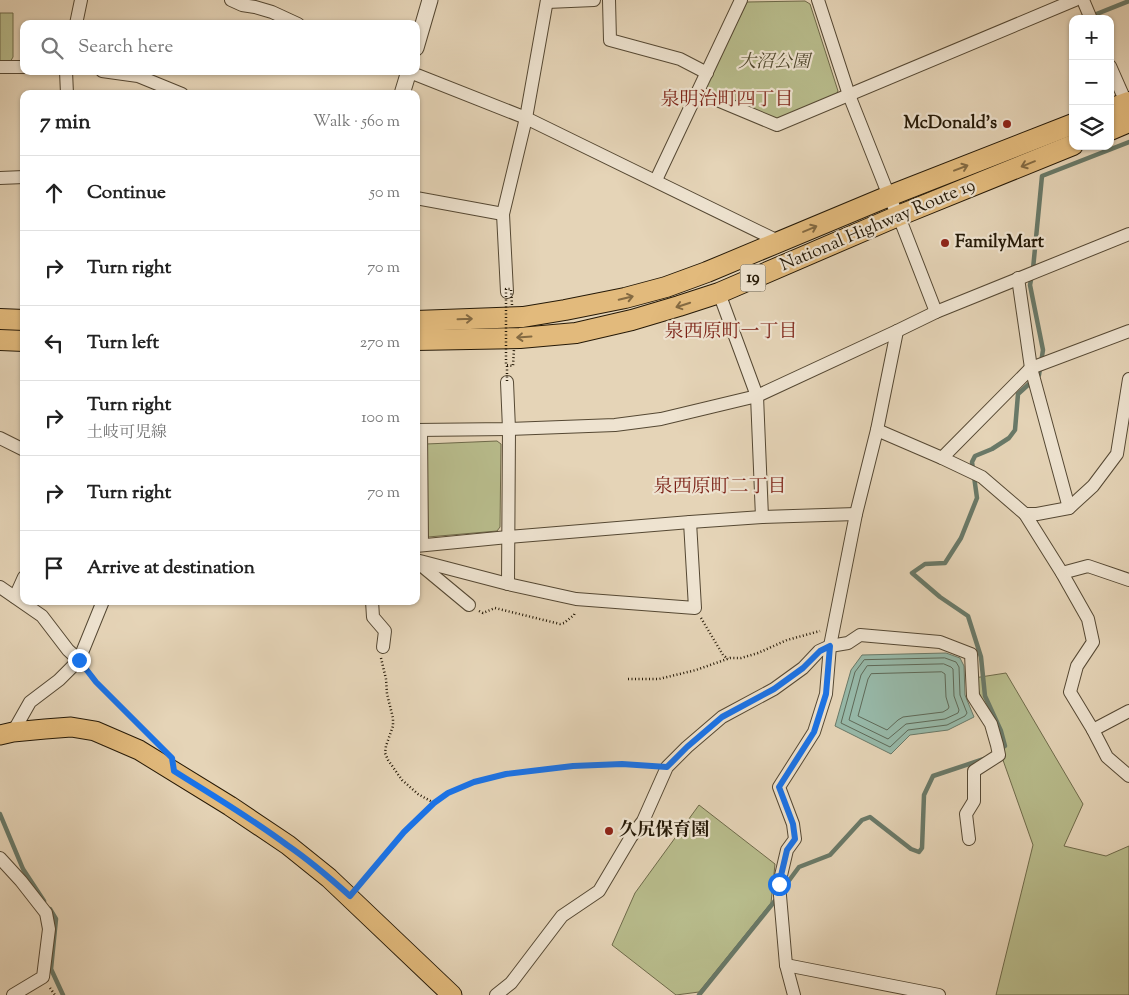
<!DOCTYPE html>
<meta charset="utf-8">
<style>
:root{--surface:#fff;--page:#f6f6f6;--text:#222;--muted:#767676;--line:#e0e0e0}
body{margin:0;font-family:"Sorts Mill Goudy","Noto Serif JP",serif;background:var(--page);color:var(--text)}
.controls{position:absolute;right:15px;top:15px;display:grid;overflow:hidden;border-radius:10px;box-shadow:0 1px 4px #0004}
.controls button{width:45px;height:45px;display:grid;place-items:center;padding:0;border:0;border-bottom:1px solid var(--line);background:var(--surface);color:var(--text);font:25px sans-serif}
.stop{position:absolute;width:15px;height:15px;margin:-11px;border:4px solid #1a73e8;border-radius:50%;background:#fff}
.stop.end{background:#1a73e8;border-color:#fff;box-shadow:0 1px 5px #0008}
.list{margin:0;padding:0;list-style:none}
h2{display:flex;justify-content:space-between;align-items:center;height:65px;margin:0;padding:0 20px;font-size:21px}
h2 small{font-size:16px;font-weight:400;color:var(--muted)}
.list li{display:grid;grid-template-columns:32px 1fr auto;gap:15px;align-items:center;box-sizing:border-box;height:75px;padding:0 20px;border-top:1px solid var(--line)}
.list b{display:block;font-size:19px;white-space:nowrap}
.list p{margin:0;font-size:16px;white-space:nowrap;color:var(--muted)}
.list em{font-size:16px;font-style:normal;color:var(--muted)}
.icon{flex:none;width:28px;height:28px;fill:none;stroke:currentColor;stroke-width:2;stroke-linecap:round;stroke-linejoin:round}
.map{position:relative;flex:none;width:1129px;height:995px;overflow:hidden}
.search{position:absolute;background:var(--surface);box-shadow:0 1px 4px #0004;left:20px;top:20px;width:400px;height:55px;display:flex;align-items:center;gap:12px;box-sizing:border-box;padding:0 18px;border-radius:10px;color:var(--muted);font-size:19px}
.panel{position:absolute;background:var(--surface);box-shadow:0 1px 4px #0004;left:20px;top:90px;width:400px;height:515px;border-radius:10px}
.map>svg:first-child{display:block}
</style>
<div class="map">
<svg width="1129" height="995" viewBox="0 0 1129 995">
<rect width="100%" height="100%" fill="#e5d4b7"/>
<filter id="stains"><feTurbulence type="fractalNoise" baseFrequency=".004" numOctaves="4"/><feColorMatrix values="0 0 0 0 .2 0 0 0 0 .09 0 0 0 0 .02 0 0 0 .5 -.17"/></filter>
<radialGradient id="worn" r=".72"><stop offset=".6" stop-color="#630" stop-opacity="0"/><stop offset="1" stop-color="#630" stop-opacity=".3"/></radialGradient>
<g fill="#b8bc8c" stroke="#6e6a4a">
<path d="M805,1L810,4L838,91L835,97L776,120L705,88L747,2Z"/>
<path d="M0,13H13V57L9,64H0Z"/>
<path d="M497,441L501,444L500,527L497,531L428,537L426,444Z"/>
<path d="M1006,673L1083,804L1064,846L1106,856L1129,846V995H996L1033,845L974,678Z"/>
<path d="M699,805L775,864L771,903L699,992L676,995L612,945L635,893Z"/>
</g>
<path fill="#97b9a9" stroke="#697968" d="M946,653L960,658L964,666L965,695L974,717L948,730L910,735L891,754L835,726L851,670L862,655Z"/>
<g fill="none" stroke-linecap="round" stroke-linejoin="round">
<g stroke="#5e6958" stroke-width="1">
<path d="M945,658L956,662L959,667L960,695L967,713L965,716L947,725L908,730L890,747L841,723L855,672L864,660Z"/>
<path d="M944,664L951,667L953,669L954,696L959,710L958,713L945,719L906,724L888,739L849,720L861,675L867,666Z"/>
<path d="M942,672L945,674L946,697L949,707L948,709L943,712L903,717L898,720L887,730L858,716L868,679L871,674Z"/>
</g>
<g stroke="#697968" stroke-width="4.5">
<path d="M1084,19L1129,1"/>
<path d="M1110,84L1112,88"/>
<path d="M999,750L1005,746L1001,731L985,696L981,657L968,616L940,597L912,573L925,564L945,563L961,538L977,498L972,462L975,456L992,449L1009,438L1015,430L1018,394L1039,375L1043,350L1030,285L1033,269L1042,176L1129,142"/>
<path d="M0,814L23,869L44,901"/>
<path d="M782,890L799,867L830,855L862,820L870,817L911,849L919,852L922,848L924,795L933,776L984,759"/>
<path d="M50,909L56,919L51,969L63,995"/>
<path d="M699,995L778,897"/>
</g>
<g stroke="#554833" stroke-width="14">
<g id="minor">
<path d="M231,0L242,5L255,7L272,12L298,24"/>
<path d="M609,0L610,40L680,59L707,73"/>
<path d="M818,0L849,95L889,196L903,227L936,312"/>
<path d="M1083,0L1091,19"/>
<path d="M547,2L594,0"/>
<path d="M76,24L81,0"/>
<path d="M1110,66L1129,109"/>
<path d="M0,67H24"/>
<path d="M66,71L67,94"/>
<path d="M102,71L138,76L182,94"/>
<path d="M407,71L526,118L780,242"/>
<path d="M698,92L777,125L1075,0"/>
<path d="M0,178L24,177"/>
<path d="M656,180L741,0"/>
<path d="M416,198L503,214"/>
<path d="M1018,278L1031,368L1069,508"/>
<path d="M507,292L503,214L526,118L547,0"/>
<path d="M719,293L757,396L762,517"/>
<path d="M507,382L509,429L508,584"/>
<path d="M416,430L509,429L615,425L661,419L757,396L897,331L936,312L1129,234"/>
<path d="M421,430L422,545"/>
<path d="M877,430L942,458L982,477L1025,514H1037L1069,508L1093,486L1117,454L1129,379"/>
<path d="M0,438L24,450"/>
<path d="M942,458L1031,368L1129,331"/>
<path d="M1025,514L1062,573L1088,619L1093,642L1077,666L1070,692L1093,730L1107,757L1129,776"/>
<path d="M416,546L508,537L690,522L762,517L856,514"/>
<path d="M416,560L508,584L576,599L695,608L690,522"/>
<path d="M416,561L469,605"/>
<path d="M1062,573L1088,566L1129,580"/>
<path d="M0,587L42,616L68,650L79,660"/>
<path d="M15,597L24,577"/>
<path d="M372,601L373,617L385,631L383,647"/>
<path d="M1093,730L1129,711"/>
<path d="M13,732L30,702L59,680L79,660L103,601"/>
<path d="M0,858L21,881L46,913L49,929L43,977L13,995"/>
<path d="M786,965L939,995"/>
<path d="M496,995L511,983L562,916L599,891L631,837L643,821L667,767L687,747L722,717L774,689L803,668L819,651L830,646L848,643L860,635L940,642L971,654L973,696L991,724L997,745L999,755L974,771V801L966,814L969,839"/>
<path d="M794,995L786,965L779,884L787,850L795,839L793,824L779,787L814,732L826,694L830,646L856,514L877,430L897,331"/>
</g>
</g>
<g stroke="#554833" stroke-width="17">
<g id="tertiary">
<path d="M416,48L430,0"/>
<path d="M402,94L409,71"/>
</g>
</g>
<g stroke="#251907" stroke-width="21">
<path id="primary" d="M0,735L13,732L45,729L71,727L95,731L139,750L230,806L288,845L329,878L349,897L452,995"/>
</g>
<g stroke="#251907" stroke-width="22">
<g id="trunk">
<path d="M1110,109L1129,102"/>
<path d="M1110,130L1129,122"/>
<path d="M0,319L24,320"/>
<path d="M416,321L523,317L565,310L625,298L666,287L707,272L889,196L1073,124"/>
<path d="M0,340L24,341"/>
<path d="M416,340L520,338L576,333L632,320L679,306L719,293L898,216L1073,145"/>
</g>
</g>
<g stroke="#251907" stroke-width="2.5" stroke-dasharray="1 2.5" stroke-linecap="butt">
<path d="M479,611L483,613L495,608L560,624L564,623L574,615L575,612"/>
<path d="M701,618L723,655L728,659"/>
<path d="M381,658L386,679L387,694L393,718V726L386,746L385,753L388,760L402,780L418,794L434,803"/>
<path d="M87,670L96,682L152,738"/>
<path d="M628,679H659L696,670L730,658H741L758,653L787,640L820,631"/>
<path d="M358,886L404,832L434,803L448,793L474,782L506,774L573,766L622,763L654,766"/>
<path d="M50,988L55,995"/>
</g>
<use href="#minor" stroke="#eee3d0" stroke-width="12"/>
<use href="#tertiary" stroke="#eee3d0" stroke-width="15"/>
<use href="#primary" stroke="#e2ba7c" stroke-width="19"/>
<use href="#trunk" stroke="#e2ba7c" stroke-width="20"/>
<g stroke="#251907" stroke-width="2.5" stroke-dasharray="1 2.5" stroke-linecap="butt">
<path d="M512,305L511,289H506V365L513,366L514,349"/>
<path d="M507,366V382"/>
</g>
</g>
<defs><path id="oneway-shaft" d="M-6 0H5M1.5-3L5.5 0L1.5 3" fill="none" stroke-width="1.6" stroke-linecap="round" stroke-linejoin="round" transform="scale(1.25)"/></defs>
<g stroke="#846a42">
<use href="#oneway-shaft" transform="translate(1028 164) rotate(158)"/>
<use href="#oneway-shaft" transform="translate(961 168) rotate(-21)"/>
<use href="#oneway-shaft" transform="translate(810 229) rotate(-23)"/>
<use href="#oneway-shaft" transform="translate(626 298) rotate(-13)"/>
<use href="#oneway-shaft" transform="translate(683 305) rotate(162)"/>
<use href="#oneway-shaft" transform="translate(465 319) rotate(-2)"/>
<use href="#oneway-shaft" transform="translate(524 337) rotate(176)"/>
</g>
<g fill="none" stroke-linecap="round" stroke-linejoin="round">
<path stroke="#1a73e8" stroke-width="6" d="M79,660L96,682L172,758L174,771C212,795 251,818 287,845C309,860 330,878 350,896L404,832L434,803L448,793L474,782L506,774L573,766L622,764L667,767L687,747L722,717L774,689L803,668L820,651L830,646L826,694L814,732L779,787L793,824L795,839L787,850L779,884"/>
</g>
<g fill="#8f2418" stroke="#eee3d0" stroke-width="2">
<circle cx="1007" cy="124" r="5"/>
<circle cx="945" cy="243" r="5"/>
<circle cx="609" cy="831" r="5"/>
</g>
<g text-anchor="middle" dominant-baseline="central" stroke-width="4.5" stroke-linejoin="round" paint-order="stroke">
<rect fill="#eee3d0" stroke="#615643" stroke-width="1" x="740.5" y="264.5" width="25" height="27" rx="4"/>
<g font-size="16" font-weight="bold" fill="#251907">
<text x="753" y="278">19</text>
</g>
<g font-size="18" font-style="italic" fill="#514a2f" stroke="#eee3d0">
<text x="774" y="63">大沼公園</text>
</g>
<g font-size="18" font-weight="bold" fill="#251907" stroke="#eee3d0" text-anchor="start">
<text x="997" y="124" text-anchor="end">McDonald's</text>
<text x="955" y="243">FamilyMart</text>
<text x="619" y="831">久尻保育園</text>
</g>
<g font-size="18" fill="#251907" stroke="#eee3d0">
<text transform="translate(878 226) rotate(-23)">National Highway Route 19</text>
</g>
<g font-size="19" fill="#7a1f14" stroke="#eee3d0">
<text x="727" y="100">泉明治町四丁目</text>
<text x="731" y="332">泉西原町一丁目</text>
<text x="720" y="487">泉西原町二丁目</text>
</g>
</g>
<rect width="100%" height="100%" filter="url(#stains)"/>
<rect width="100%" height="100%" fill="url(#worn)"/>
</svg>
<div class="controls">
<button>+</button>
<button>−</button>
<button><svg class="icon" aria-label="layers" viewBox="0 0 24 24"><path d="M12 4l9 5-9 5-9-5zM3 14l9 5 9-5"/></svg></button>
</div>
<div class="stop" style="left:779px;top:884px"></div>
<div class="stop end" style="left:79px;top:660px"></div>
<div class="search"><svg class="icon" aria-label="search" viewBox="0 0 24 24"><circle cx="10" cy="10" r="6"/><path d="M15 15l6 6"/></svg>Search here</div>
<section class="panel">
<h2>7 min<small>Walk · 560 m</small></h2>
<ul class="list">
<li><svg class="icon" aria-label="ahead" viewBox="0 0 24 24"><path d="M12 20V5M6 11l6-6 6 6"/></svg><div><b>Continue</b></div><em>50 m</em></li>
<li><svg class="icon" aria-label="right" viewBox="0 0 24 24"><path d="M7 20v-9h11M14 6l5 5-5 5"/></svg><div><b>Turn right</b></div><em>70 m</em></li>
<li><svg class="icon" aria-label="left" viewBox="0 0 24 24"><path d="M17 20v-9H6M10 6l-5 5 5 5"/></svg><div><b>Turn left</b></div><em>270 m</em></li>
<li><svg class="icon" aria-label="right" viewBox="0 0 24 24"><path d="M7 20v-9h11M14 6l5 5-5 5"/></svg><div><b>Turn right</b><p>土岐可児線</p></div><em>100 m</em></li>
<li><svg class="icon" aria-label="right" viewBox="0 0 24 24"><path d="M7 20v-9h11M14 6l5 5-5 5"/></svg><div><b>Turn right</b></div><em>70 m</em></li>
<li><svg class="icon" aria-label="arrive" viewBox="0 0 24 24"><path d="M6 21V4h12l-3 4 3 4H6"/></svg><div><b>Arrive at destination</b></div></li>
</ul>
</section>
</div>
